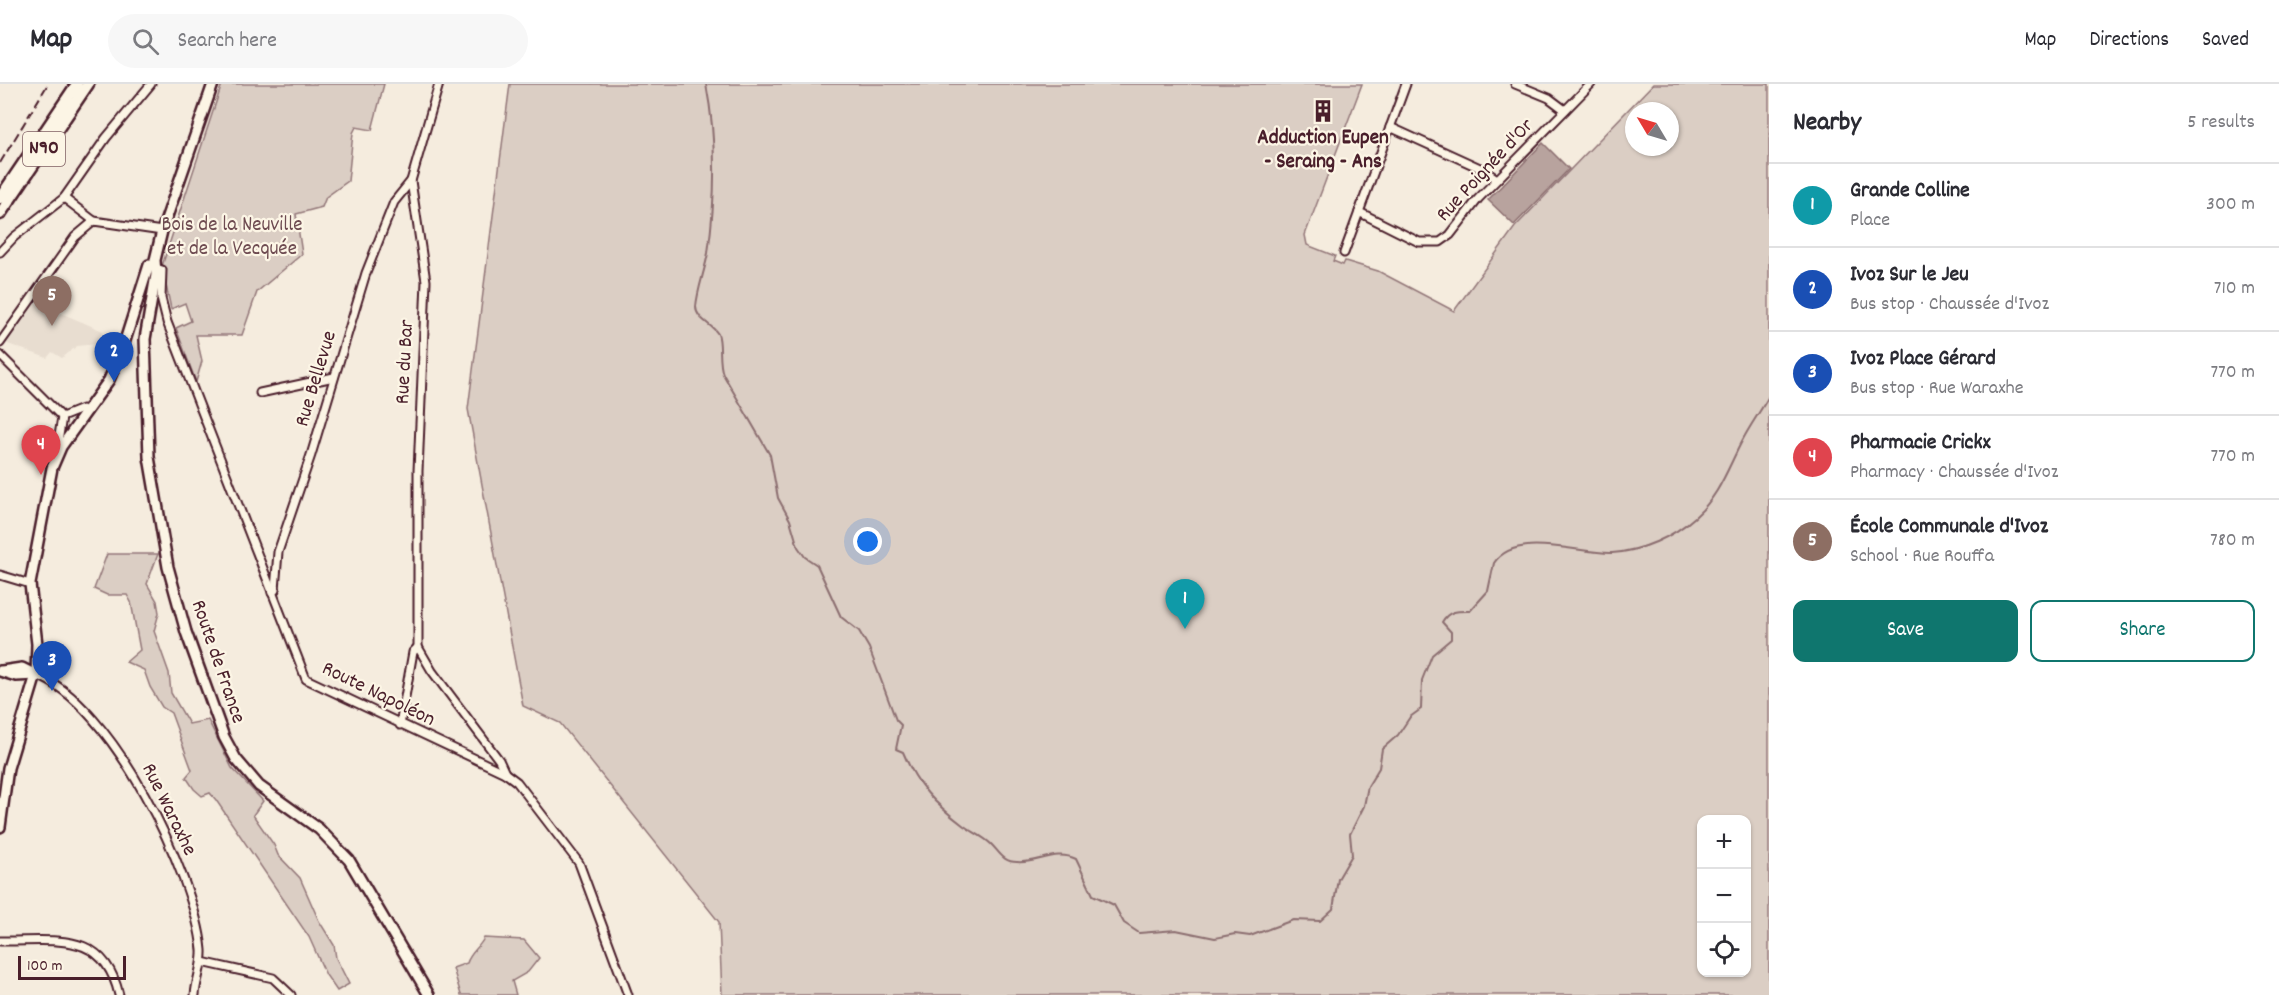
<!DOCTYPE html>
<meta charset="utf-8">
<style>
:root{--surface:#fff;--page:#f7f7f7;--text:#2b2b33;--muted:#7c7c81;--line:#e1e1e2;--accent:#0f766e}
body{margin:0;font-family:Dekko,sans-serif;background:var(--page);color:var(--text)}
.controls{position:absolute;right:18px;bottom:18px;display:grid;overflow:hidden;border-radius:12px;box-shadow:0 2px 4px #0004}
.controls button{width:54px;height:54px;display:grid;place-items:center;padding:0;border:0;border-bottom:2px solid var(--line);background:var(--surface);color:var(--text);font:30px sans-serif}
.compass{position:absolute;left:1625px;top:18px;width:54px;height:54px;border-radius:50%;background:var(--surface);box-shadow:0 2px 4px #0004;rotate:308deg}
.scale{position:absolute;left:18px;bottom:15px;width:108px;box-sizing:border-box;padding-left:6px;border:3px solid #4a1f2b;border-top:0;font-size:16px;line-height:21px;white-space:nowrap;color:#4a1f2b;-webkit-text-stroke:4px #fcf5e5;paint-order:stroke}
.you{position:absolute;left:868px;top:458px;width:21px;height:21px;margin:-15px;border:4px solid #fff;border-radius:50%;background:#1a73e8;box-shadow:0 0 0 9px #1a73e833}
.badge{display:grid;place-items:center;width:39px;height:39px;border-radius:50%;background:var(--accent);color:#fff;font-size:20px;font-weight:700}
.pin{position:absolute;translate:-50% -50px;filter:drop-shadow(0 2px 3px #0008)}
.pin::after{content:'';position:absolute;top:32px;width:21px;height:18px;background:inherit;clip-path:polygon(0 0,100% 0,50% 100%)}
.list{margin:0;padding:0;list-style:none}
h2{display:flex;justify-content:space-between;align-items:center;height:78px;margin:0;padding:0 24px;font-size:26px}
h2 small{font-size:20px;font-weight:400;color:var(--muted)}
.list li{display:grid;grid-template-columns:39px 1fr auto;gap:18px;align-items:center;box-sizing:border-box;height:84px;padding:0 24px;border-top:2px solid var(--line)}
.list b{display:block;font-size:22px;white-space:nowrap}
.list p{margin:0;font-size:20px;white-space:nowrap;color:var(--muted)}
.list em{font-size:20px;font-style:normal;color:var(--muted)}
.actions{display:flex;gap:12px;padding:18px 24px}
.actions a{flex:1;padding:14px 0;border:2px solid var(--accent);border-radius:12px;text-align:center;font-size:21px;color:var(--accent)}
.actions .main{background:var(--accent);color:#fff}
.icon{flex:none;width:33px;height:33px;fill:none;stroke:currentColor;stroke-width:2;stroke-linecap:round;stroke-linejoin:round}
.map{position:relative;flex:none;width:1769px;height:911px;overflow:hidden}
header{display:flex;align-items:center;gap:36px;box-sizing:border-box;height:84px;padding:0 30px;background:var(--surface);border-bottom:2px solid var(--line)}
header strong{font-size:28px}
nav{display:flex;gap:33px;margin-inline-start:auto;font-size:21px}
.search{width:420px;height:54px;background:var(--page);display:flex;align-items:center;gap:15px;box-sizing:border-box;padding:0 21px;border-radius:33px;color:var(--muted);font-size:22px}
main{display:flex}
aside{flex:1;background:var(--surface)}
.map>svg:first-child{display:block}
</style>
<header>
<strong>Map</strong>
<div class="search"><svg class="icon" aria-label="search" viewBox="0 0 24 24"><circle cx="10" cy="10" r="6"/><path d="M15 15l6 6"/></svg>Search here</div>
<nav><a>Map</a><a>Directions</a><a>Saved</a></nav>
</header>
<main>
<div class="map">
<svg width="1769" height="911" viewBox="0 0 1769 911">
<rect width="100%" height="100%" fill="#f5ecde"/>
<filter id="ink" filterUnits="userSpaceOnUse"><feTurbulence type="fractalNoise" baseFrequency=".0167" numOctaves="2"/><feDisplacementMap in="SourceGraphic" scale="12" xChannelSelector="R" yChannelSelector="G"/><feConvolveMatrix kernelMatrix="1 2 1 2 8 2 1 2 1" color-interpolation-filters="sRGB"/></filter>
<g filter="url(#ink)">
<path fill="#e8ddd0" d="M33,217L103,247L96,260L77,262L62,274L52,268L47,274L8,260L6,257Z"/>
<g fill="#dbcec4" stroke="#927678" stroke-width="1.5" fill-rule="evenodd">
<path d="M222,0H384L372,46L356,43L353,49L348,97L326,113L322,123L296,130L302,170L257,208L242,251H196L202,277L196,298L176,244L191,237L185,219L171,225L162,182Z"/>
<path d="M510,0H1362L1305,151L1307,161L1335,172L1333,177L1343,181L1345,177L1378,187L1454,227L1515,143L1653,0H1769V911H722L719,838L560,639L523,622L468,325ZM1634,27H1670V63H1634ZM1702,736H1746V888H1702Z"/>
<path d="M107,470H158L147,500L157,517L159,529L154,547L169,589L171,609L189,640L208,636L232,684L263,717L253,731L274,761L278,771L300,794L319,837L334,861L336,874L349,900L337,907L326,891L309,853L216,716L210,709L202,712L194,705L186,693L192,686L171,629L162,623L150,603L144,586L126,578L140,566L131,518L127,511H107L94,505Z"/>
<path d="M484,854L524,856L539,874L528,888L512,897L516,911H461L453,884L467,879C470,869 479,864 484,854Z"/>
</g>
<path fill="#b8a39e" stroke="#8c6e70" stroke-width="1.5" d="M1543,59L1569,85L1514,141L1488,116Z"/>
<g fill="none" stroke-linecap="round" stroke-linejoin="round">
<path stroke="#8c6e70" stroke-width="2" d="M706,0C717,56 716,113 708,169C705,186 697,207 696,223C696,235 712,240 718,250C722,259 718,278 723,290L770,371L778,414L790,436L798,463L805,473L817,481L841,533L859,547L869,564L896,636L901,641L896,665L903,668C917,702 935,720 964,742C973,748 984,753 991,760C1000,769 1003,778 1017,778C1038,780 1055,765 1076,775L1093,811L1114,821L1124,839L1139,849L1176,846L1215,854L1235,850L1250,852L1293,836L1320,837L1333,825L1338,795L1352,771L1350,750L1364,722L1368,702L1379,684L1382,665L1398,651L1410,633L1421,625L1422,596L1432,571L1451,555V548L1442,538C1449,526 1458,527 1470,527L1488,507L1494,479C1516,446 1579,470 1612,469C1642,467 1673,453 1695,433C1719,412 1727,386 1741,359C1749,343 1760,328 1769,312"/>
<g stroke="#4a1f2b" stroke-width="11">
<g id="minor">
<path d="M1515,0L1549,14L1565,26"/>
<path d="M1390,43L1482,85L1497,95"/>
<path d="M64,114L94,137"/>
<path d="M1359,128L1419,158H1440L1450,151L1478,115L1591,0"/>
<path d="M0,168L14,153L64,114L106,54L151,0"/>
<path d="M1344,169L1406,0"/>
<path d="M156,184L162,186L161,214L167,238L306,595L505,689L517,698L579,779L628,911"/>
<path d="M0,259L75,153L94,137L162,147"/>
<path d="M0,271L62,333"/>
<path d="M260,309L334,293"/>
<path d="M61,363L58,358L62,333L82,325L88,327"/>
<path d="M0,491L30,500"/>
<path d="M272,509L275,506L278,468L311,371L366,189L394,118L411,97"/>
<path d="M418,563V387L426,197L411,97L439,0"/>
<path d="M36,591C111,617 195,792 202,866C203,881 196,896 195,911"/>
<path d="M400,641L413,568L418,563L432,587L499,676L505,689"/>
<path d="M0,857C55,858 104,845 119,911"/>
<path d="M202,878L273,894L291,911"/>
</g>
</g>
<g stroke="#4a1f2b" stroke-width="14">
<g id="secondary">
<path d="M213,0L162,147L155,176L156,191L145,255L149,373L168,483L186,548L224,653L236,675L259,702L319,745L349,776L429,911"/>
<path d="M0,587L16,592L36,591"/>
<path d="M2,587L22,584L34,590"/>
<path d="M0,743L8,684L36,591L37,560L30,500L52,384L61,363L109,296L123,263L149,181L156,184"/>
</g>
</g>
<g stroke="#4a1f2b" stroke-width="15">
<g id="trunk">
<path d="M0,114L77,0"/>
<path d="M0,130L88,0"/>
</g>
</g>
<use href="#minor" stroke="#fcf5e5" stroke-width="7"/>
<use href="#secondary" stroke="#fcf5e5" stroke-width="9"/>
<use href="#trunk" stroke="#fcf5e5" stroke-width="10"/>
<path stroke="#4a1f2b" stroke-width="2" stroke-dasharray="9 4.5" stroke-linecap="butt" d="M0,79L48,0"/>
</g>
</g>
<defs>
<g id="building-bare" transform="scale(1.8)"><path d="M-4-6H4V6H1V3H-1V6H-4ZM-2.5-4.3h1.7v1.8h-1.7ZM.8-4.3h1.7v1.8H.8ZM-2.5-1h1.7V.8h-1.7ZM.8-1h1.7V.8H.8Z" fill="#4a1f2b" stroke="#fcf5e5" stroke-width="2.5" paint-order="stroke"/></g>
</defs>
<g fill-rule="evenodd">
<use href="#building-bare" x="1323" y="27"/>
</g>
<g text-anchor="middle" dominant-baseline="central" stroke-width="4.5" stroke-linejoin="round" paint-order="stroke">
<rect fill="#fcf5e5" stroke="#7f5f63" stroke-width="1.5" x="23" y="48" width="42" height="34" rx="4.5"/>
<g font-size="20" font-weight="bold" fill="#4a1f2b">
<text x="44" y="65">N90</text>
</g>
<g font-size="21" font-weight="bold" fill="#4a1f2b" stroke="#fcf5e5">
<text x="1323" y="55">Adduction Eupen<tspan x="1323" dy="24">- Seraing - Ans</tspan></text>
</g>
<g font-size="21" fill="#4a1f2b" stroke="#fcf5e5">
<text transform="translate(1486 87) rotate(-47)">Rue Poignée d'Or</text>
<text transform="translate(406 278) rotate(-87)">Rue du Bar</text>
<text transform="translate(317 295) rotate(-73)">Rue Bellevue</text>
<text transform="translate(217 578) rotate(71)">Route de France</text>
<text transform="translate(378 611) rotate(26)">Route Napoléon</text>
<text transform="translate(168 726) rotate(64)">Rue Waraxhe</text>
</g>
<g font-size="21" fill="#6e4b51" stroke="#fcf5e5">
<text x="232" y="142">Bois de la Neuville<tspan x="232" dy="24">et de la Vecquée</tspan></text>
</g>
</g>
</svg>
<div class="controls">
<button>+</button>
<button>−</button>
<button><svg class="icon" aria-label="locate" viewBox="0 0 24 24"><circle cx="12" cy="12" r="6"/><path d="M12 2v4M12 18v4M2 12h4M18 12h4"/></svg></button>
</div>
<svg class="compass" viewBox="-18 -18 36 36"><path d="M0-13l5 13h-10z" fill="#e53935"/><path d="M0 13l5-13h-10z" fill="#7c7c81"/></svg>
<div class="scale">100 m</div>
<div class="you"></div>
<div class="pin badge" style="left:1185px;top:545px;background:#0f9aa8">1</div>
<div class="pin badge" style="left:114px;top:298px;background:#1a4fb4">2</div>
<div class="pin badge" style="left:52px;top:607px;background:#1a4fb4">3</div>
<div class="pin badge" style="left:41px;top:391px;background:#e0444e">4</div>
<div class="pin badge" style="left:52px;top:242px;background:#8d6e63">5</div>
</div>
<aside>
<h2>Nearby<small>5 results</small></h2>
<ul class="list">
<li><span class="badge" style="background:#0f9aa8">1</span><div><b>Grande Colline</b><p>Place</p></div><em>300 m</em></li>
<li><span class="badge" style="background:#1a4fb4">2</span><div><b>Ivoz Sur le Jeu</b><p>Bus stop · Chaussée d'Ivoz</p></div><em>710 m</em></li>
<li><span class="badge" style="background:#1a4fb4">3</span><div><b>Ivoz Place Gérard</b><p>Bus stop · Rue Waraxhe</p></div><em>770 m</em></li>
<li><span class="badge" style="background:#e0444e">4</span><div><b>Pharmacie Crickx</b><p>Pharmacy · Chaussée d'Ivoz</p></div><em>770 m</em></li>
<li><span class="badge" style="background:#8d6e63">5</span><div><b>École Communale d'Ivoz</b><p>School · Rue Rouffa</p></div><em>780 m</em></li>
</ul>
<div class="actions"><a class="main">Save</a><a>Share</a></div>
</aside>
</main>
